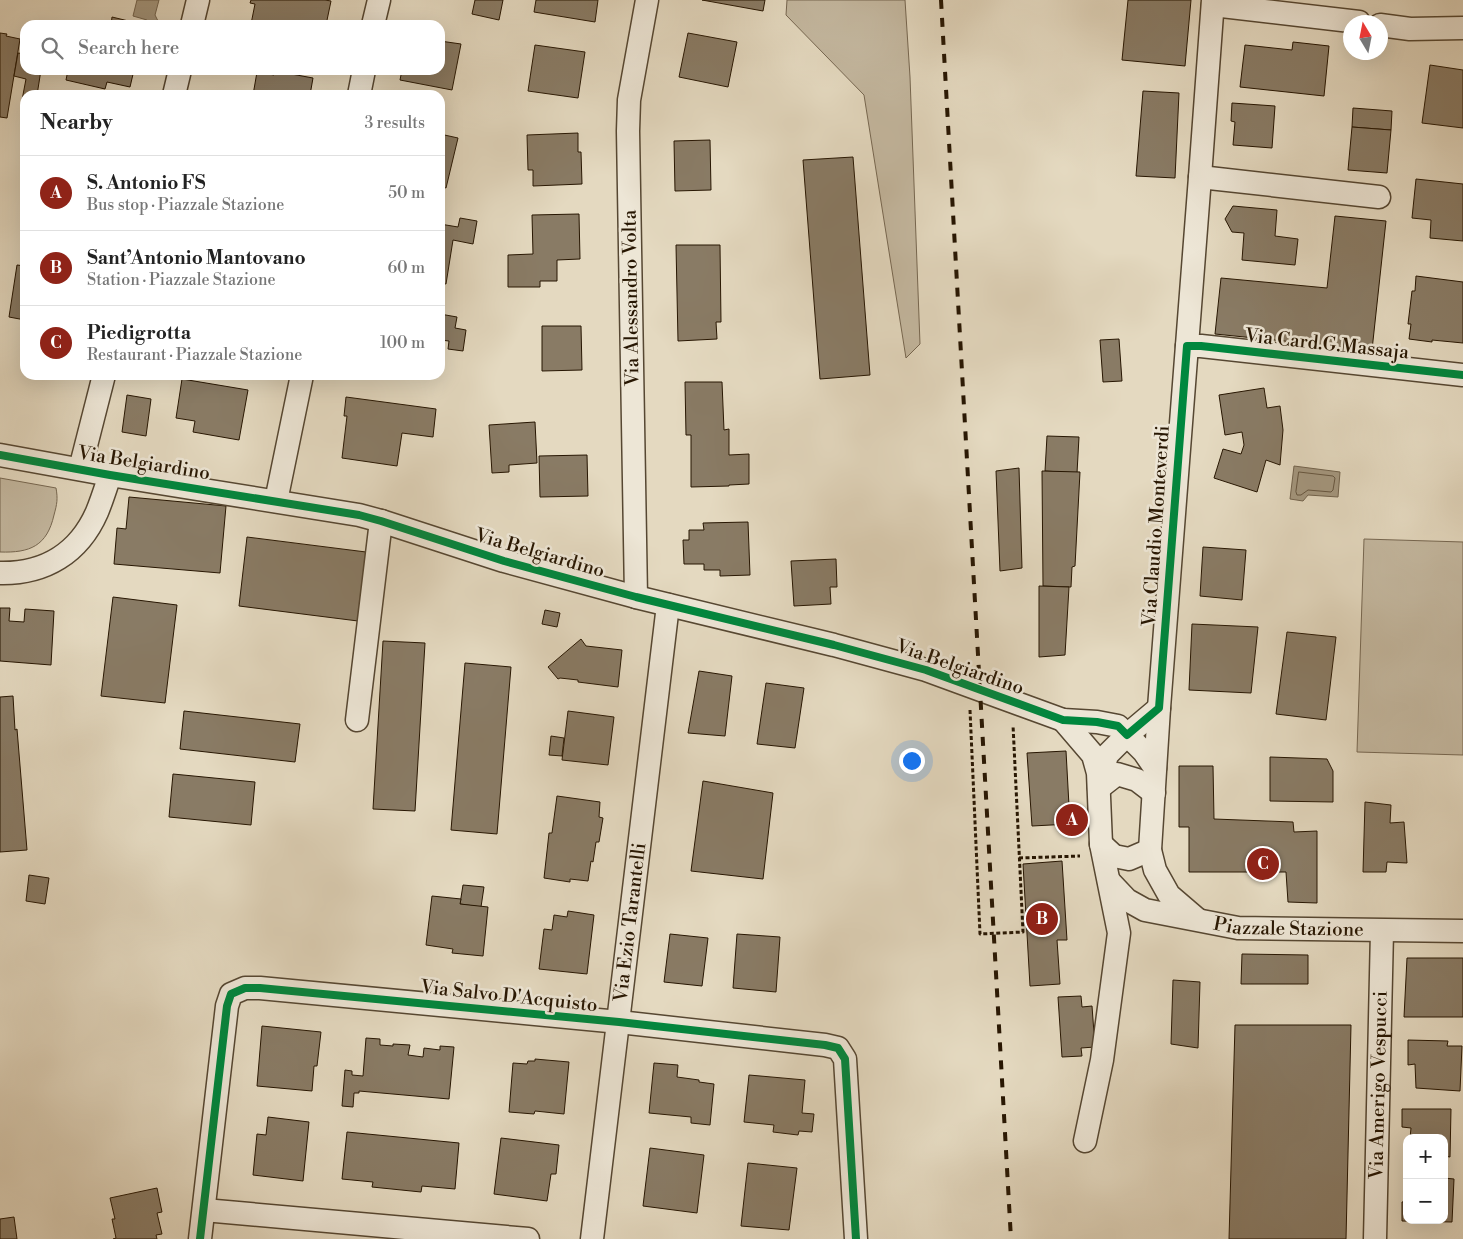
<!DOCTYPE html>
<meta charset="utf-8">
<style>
:root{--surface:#fff;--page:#f6f6f6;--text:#222;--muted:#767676;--line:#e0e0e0;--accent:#8f2418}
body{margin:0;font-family:"Libre Bodoni",serif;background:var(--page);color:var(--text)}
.controls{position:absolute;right:15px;bottom:15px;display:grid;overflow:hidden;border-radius:10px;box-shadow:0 5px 20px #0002}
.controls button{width:45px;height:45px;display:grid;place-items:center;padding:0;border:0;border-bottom:1px solid var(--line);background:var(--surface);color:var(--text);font:25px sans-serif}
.compass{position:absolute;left:1343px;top:15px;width:45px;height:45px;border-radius:50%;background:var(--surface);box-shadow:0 5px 20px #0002;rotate:350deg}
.you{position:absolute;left:911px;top:760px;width:18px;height:18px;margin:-12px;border:4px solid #fff;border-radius:50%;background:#1a73e8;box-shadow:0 0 0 8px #1a73e833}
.badge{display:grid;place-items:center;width:32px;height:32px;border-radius:50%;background:var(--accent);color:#fff;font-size:16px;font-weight:700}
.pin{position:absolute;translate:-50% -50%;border:2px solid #fff;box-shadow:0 1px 5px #0006}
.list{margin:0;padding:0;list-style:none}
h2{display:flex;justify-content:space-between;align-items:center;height:65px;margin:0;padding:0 20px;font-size:21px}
h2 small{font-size:16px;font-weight:400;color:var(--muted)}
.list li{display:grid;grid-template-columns:32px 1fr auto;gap:15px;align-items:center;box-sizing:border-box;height:75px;padding:0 20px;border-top:1px solid var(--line)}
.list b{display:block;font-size:19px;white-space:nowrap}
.list p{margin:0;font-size:16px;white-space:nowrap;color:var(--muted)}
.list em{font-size:16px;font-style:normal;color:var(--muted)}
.icon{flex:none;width:28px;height:28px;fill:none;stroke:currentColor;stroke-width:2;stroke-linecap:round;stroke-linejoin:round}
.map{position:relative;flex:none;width:1463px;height:1239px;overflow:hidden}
.search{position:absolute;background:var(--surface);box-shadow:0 5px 20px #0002;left:20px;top:20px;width:425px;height:55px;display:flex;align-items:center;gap:12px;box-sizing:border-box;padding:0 18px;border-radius:15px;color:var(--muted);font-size:19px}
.panel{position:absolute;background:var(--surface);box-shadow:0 5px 20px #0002;left:20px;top:90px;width:425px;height:290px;border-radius:15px}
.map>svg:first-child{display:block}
</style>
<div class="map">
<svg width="1463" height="1239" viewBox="0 0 1463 1239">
<rect width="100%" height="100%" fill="#e4d9c0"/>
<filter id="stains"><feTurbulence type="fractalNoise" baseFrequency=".004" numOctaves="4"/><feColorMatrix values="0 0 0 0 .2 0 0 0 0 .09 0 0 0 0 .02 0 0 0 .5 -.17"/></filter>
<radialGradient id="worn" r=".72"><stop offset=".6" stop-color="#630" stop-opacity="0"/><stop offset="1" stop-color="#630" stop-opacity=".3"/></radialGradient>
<g fill="#c4b8a0" stroke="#766751">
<path d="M787,0H905L910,77L920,344L906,358L864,95L786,15Z"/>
<path d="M0,478L56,488C58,499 57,504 54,515C47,546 30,553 0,552Z"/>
<path d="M1364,539L1463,542V755L1357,752Z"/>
</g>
<g fill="#a4977f" stroke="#72634d">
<path d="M137,0H159L155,15L158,21L150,25L147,20L133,16Z"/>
<path d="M1294,466L1340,472L1338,497L1308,495L1303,501L1290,499Z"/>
</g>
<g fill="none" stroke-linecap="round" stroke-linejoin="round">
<path stroke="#665640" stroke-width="1" d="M1299,472L1333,476L1335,478L1333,490L1331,492L1308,490L1301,495H1297L1296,492Z"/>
</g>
<g fill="#897b65" stroke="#271602">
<path d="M251,0H325L331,1L326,25H254L251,24L255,4L250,3Z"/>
<path d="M475,0H503L499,20L472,14Z"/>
<path d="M536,0H598L595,22L534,12Z"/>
<path d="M702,0H765L763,11Z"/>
<path d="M1128,0H1191L1185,66L1122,60Z"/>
<path d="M112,17L145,25H111Z"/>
<path d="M0,33L7,34L6,36L20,39L7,118L0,117Z"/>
<path d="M688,33L737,42L728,87L679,77Z"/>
<path d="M440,41L461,44L452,90L400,80L402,70H440Z"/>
<path d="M1293,42L1329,46L1324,96L1240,87L1245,45L1292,50Z"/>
<path d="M535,45L585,52L578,98L528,91Z"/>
<path d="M18,53L25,54V70H41L37,95H25V100H22L26,79L14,76Z"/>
<path d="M1430,65L1463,70V128L1422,123Z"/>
<path d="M68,70H134L130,87L107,82L105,89L66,80Z"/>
<path d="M275,71L313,78L310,95H253L257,72L274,75Z"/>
<path d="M1143,91L1179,93L1175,178L1136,176Z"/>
<path d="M1232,103L1275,106L1272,148L1233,145L1235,122L1231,121Z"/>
<path d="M1353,108L1392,111L1391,130L1352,127Z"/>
<path d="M1352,127L1391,130L1387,173L1348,170Z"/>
<path d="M578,133V152H581L582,184L533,186V170H528L527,135Z"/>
<path d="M440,134L458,138L446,188L440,186Z"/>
<path d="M710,140L711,190L675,191L674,141Z"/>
<path d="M853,157L870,375L820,379L803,160Z"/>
<path d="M1416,179L1463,184V241L1430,238L1431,220L1412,218Z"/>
<path d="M1233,206L1277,210L1275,236L1298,239L1295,265L1242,260L1244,233L1232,232L1225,219Z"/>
<path d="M579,214L580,259L557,260V281H540V287H508V255L533,254L532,215Z"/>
<path d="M1335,216L1386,221L1372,350L1215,334L1221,278L1327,288Z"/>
<path d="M460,218L477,221L473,244L453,240L446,284L440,283V224L458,227Z"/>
<path d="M676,245H720L721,322H716L717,339L678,341Z"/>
<path d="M17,265L25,266V320L9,317Z"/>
<path d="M1416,276L1463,282V343L1432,340V342L1409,339L1411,324H1408L1412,291H1415Z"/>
<path d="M440,314L457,317L455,328L466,330L463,351L448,349L449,341L440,340Z"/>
<path d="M542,326H581L582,370L542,371Z"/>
<path d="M1119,339L1122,381L1103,382L1100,340Z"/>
<path d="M182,379L248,390L239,440L193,432L195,421L176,418Z"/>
<path d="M685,382H722L724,430L729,429V455L749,454V484L729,485V486L691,487V435H686Z"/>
<path d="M1264,388L1267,408L1280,406L1283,430L1280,465L1266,460L1257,492L1214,478L1223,449L1241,454L1244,445L1242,432L1225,435L1219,395Z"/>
<path d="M127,395L151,399L146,436L122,432Z"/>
<path d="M346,397L436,409L433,437L402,433L397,466L342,458L347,416H344Z"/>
<path d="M535,422L537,463L509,465V472L492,473L489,425Z"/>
<path d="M1047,436L1079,437L1077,473L1045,471Z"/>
<path d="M587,455L588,496L540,497L539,456Z"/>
<path d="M1019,468L1022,568L1000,571L996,471Z"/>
<path d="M1042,471L1080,472L1075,566L1072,567L1071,587L1043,586Z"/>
<path d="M129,497L226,506L220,573L114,564L117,528L126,529Z"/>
<path d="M748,522L750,575L720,576V570H704V564H684L683,540H689V530H704L703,523Z"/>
<path d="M247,537L366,552L358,621L239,606Z"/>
<path d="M1203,547L1246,550L1242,600L1200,596Z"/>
<path d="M836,559L837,587H830L831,604L794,606L791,561Z"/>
<path d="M1039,586L1069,587L1065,655L1039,657Z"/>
<path d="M113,597L177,605L165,703L101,696Z"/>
<path d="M0,608H10L9,621L24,622L25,609L54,611L51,665L0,661Z"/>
<path d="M545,610L560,613L557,627L542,624Z"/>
<path d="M1192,624L1258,627L1251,693L1189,690Z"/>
<path d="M1287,632L1336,637L1326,720L1276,714Z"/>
<path d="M581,639L586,646L622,650L618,687L578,682V680L560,678L558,679L548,667Z"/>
<path d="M383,641L425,643L415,811L373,809Z"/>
<path d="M465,663L511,667L497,834L451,830Z"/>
<path d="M699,671L732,676L725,736L688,733Z"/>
<path d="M766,683L804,688L795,748L757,744Z"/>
<path d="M13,696L15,730L17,729L27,850L0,852V697Z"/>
<path d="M184,711L300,724L295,762L180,749Z"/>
<path d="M568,711L614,717L608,765L562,760Z"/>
<path d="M551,736L564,738L562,756L549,755Z"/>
<path d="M1066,751L1070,824L1032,826L1027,753Z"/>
<path d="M1270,757L1327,759L1333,771V802L1270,801Z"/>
<path d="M1179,766H1213L1214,819L1293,822L1294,832L1317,831V903L1288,902L1286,872H1189V827H1179Z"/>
<path d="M173,774L255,782L251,825L169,817Z"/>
<path d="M703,781L773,793L763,879L691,871Z"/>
<path d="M557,796L600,802L599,817L603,818L599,842H596L593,862L591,861L588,881L570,879V882L544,878L549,833H552Z"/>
<path d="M1365,802L1391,805L1390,823L1404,822L1407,863L1387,862L1386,872H1363Z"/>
<path d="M1062,861L1067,940H1057L1060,984L1030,986L1023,864Z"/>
<path d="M29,875L49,878L45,904L26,901Z"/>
<path d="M463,885L484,887L481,907L460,904Z"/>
<path d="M432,896L461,899L460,904L488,907L483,956L452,953L453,949L426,945Z"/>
<path d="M568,911L594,915L587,974L539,969L544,929L552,930L554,915L567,917Z"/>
<path d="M670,934L708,938L702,986L664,982Z"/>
<path d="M737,934L780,937L776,992L733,988Z"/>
<path d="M1242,954L1308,955V984H1241Z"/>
<path d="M1407,958H1463V1017H1404Z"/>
<path d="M1173,980L1200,982L1198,1048L1171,1044Z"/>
<path d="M1081,996L1082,1007L1092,1006L1095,1047L1081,1048L1082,1056L1062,1057L1058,997Z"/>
<path d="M1235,1025H1351L1346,1239H1229Z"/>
<path d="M262,1026L321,1032L317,1066H314L312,1091L257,1086Z"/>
<path d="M366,1038L380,1039V1045L393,1046V1044L410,1045L408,1055L423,1057L424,1048L440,1050V1046L454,1047L449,1099L359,1091V1093H354L353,1107L342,1106L345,1070L352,1071V1075L363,1076Z"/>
<path d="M1408,1040L1448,1041L1447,1046H1462L1460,1091L1416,1088L1415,1064L1408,1065Z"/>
<path d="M535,1059L569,1062L564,1114L535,1111L534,1114L509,1112L513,1063L527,1064L528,1061H535Z"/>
<path d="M654,1063L678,1065L677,1077L699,1080V1082L714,1084L710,1125L691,1123V1117L649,1113Z"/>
<path d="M749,1075L805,1080L802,1113L814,1114L812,1132L799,1131L798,1135L773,1132L774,1125L744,1122Z"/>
<path d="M1402,1109H1451L1450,1157L1444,1156V1138H1410L1411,1128L1402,1127Z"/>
<path d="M268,1117L309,1122L303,1181L253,1175L257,1134L266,1135Z"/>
<path d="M347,1132L459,1143L455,1189L422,1186L421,1192L372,1187L373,1182L342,1179Z"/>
<path d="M501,1138L559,1145L556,1174H551L547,1201L494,1194Z"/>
<path d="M650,1148L704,1155L697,1213L643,1206Z"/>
<path d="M748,1163L797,1168L789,1230L741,1226Z"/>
<path d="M1444,1178L1454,1179L1452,1222L1402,1221V1202L1407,1201V1220H1444Z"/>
<path d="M157,1188L162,1212L157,1213L162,1234L156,1235L157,1239H113L116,1238L112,1219H115L110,1198Z"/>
<path d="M14,1217L17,1239H0V1219Z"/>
</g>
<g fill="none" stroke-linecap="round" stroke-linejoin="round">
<g stroke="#564732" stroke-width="25">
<g id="street">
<path d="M1213,5L1359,22"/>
<path d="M192,25L198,0"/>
<path d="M373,25L379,0"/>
<path d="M1380,25L1410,29L1463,28"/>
<path d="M174,95L180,70"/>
<path d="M359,95L364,70"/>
<path d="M1200,177L1379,197"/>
<path d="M1187,346H1201L1463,375"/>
<path d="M0,455L110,475L359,515L381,521L504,561L636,597L834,645L926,670L1063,720L1097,722L1118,726L1144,752L1155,768"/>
<path d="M80,469L104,375"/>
<path d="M276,501L302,375"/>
<path d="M0,573C45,574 79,553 97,512C102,500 106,487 110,475"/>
<path d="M636,597L628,131L629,100L647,0"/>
<path d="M357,720L381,521"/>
<path d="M1063,720L1093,755L1098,773L1101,844L1119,933L1102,1060L1085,1141"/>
<path d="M1100,782L1107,755L1127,735L1159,708"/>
<path d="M1099,788L1117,774L1137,780L1154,793"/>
<path d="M1101,844L1114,856L1129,859L1150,850"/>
<path id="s1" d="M1109,881L1127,900L1145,910L1238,928L1463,931"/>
<path d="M1197,919L1169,895L1155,870L1150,850L1159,708L1200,177L1213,0"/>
<path d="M204,1210L528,1239"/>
<path d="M200,1239L227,1006L231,994L245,988H260L619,1022L825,1045L838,1048L845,1059L856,1239"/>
<path id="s2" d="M592,1239L668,605"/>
<path id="s3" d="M1375,1239L1382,931"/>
</g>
</g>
<g stroke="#271602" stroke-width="3" stroke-dasharray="4 2.5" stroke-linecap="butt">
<path d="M970,710L980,934L1023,932L1013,725"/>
<path d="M1019,858L1080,856"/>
</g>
<use href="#street" stroke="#ede6d6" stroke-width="22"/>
<path stroke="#271602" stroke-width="4" stroke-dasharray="9 9" stroke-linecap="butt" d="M941,0L1011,1239"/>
<g stroke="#ede6d6" stroke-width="11">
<g id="cycleway">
<path d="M0,455L110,475L359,515L381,521L504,561L636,597L834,645L926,670L1063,720L1097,722L1118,726L1127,735L1159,708L1187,346H1201L1463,375"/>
<path d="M200,1239L227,1006L231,994L245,988H260L619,1022L825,1045L838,1048L845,1059L856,1239"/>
</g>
</g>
<use href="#cycleway" stroke="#00873e" stroke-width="8"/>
</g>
<g text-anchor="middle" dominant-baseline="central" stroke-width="5" stroke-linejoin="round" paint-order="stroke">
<g font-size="19" fill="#271602" stroke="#ede6d6">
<text transform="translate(631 298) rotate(-91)">Via Alessandro Volta</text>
<text transform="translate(1327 344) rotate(6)">Via Card.G.Massaja</text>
<text transform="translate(144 463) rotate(9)">Via Belgiardino</text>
<text transform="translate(1156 526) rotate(-86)">Via Claudio Monteverdi</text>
<text transform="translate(540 553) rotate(16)">Via Belgiardino</text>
<text transform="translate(960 667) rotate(19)">Via Belgiardino</text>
<text stroke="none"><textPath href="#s2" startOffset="319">Via Ezio Tarantelli</textPath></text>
<text stroke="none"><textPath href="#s1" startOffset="192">Piazzale Stazione</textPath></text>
<text transform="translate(509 996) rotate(6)">Via Salvo D'Acquisto</text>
<text stroke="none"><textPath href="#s3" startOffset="154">Via Amerigo Vespucci</textPath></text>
</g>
</g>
<rect width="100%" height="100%" filter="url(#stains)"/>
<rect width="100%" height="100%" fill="url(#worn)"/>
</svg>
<div class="controls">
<button>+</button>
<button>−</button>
</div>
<svg class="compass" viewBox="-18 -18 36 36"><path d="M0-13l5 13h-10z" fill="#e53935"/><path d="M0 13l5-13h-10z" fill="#767676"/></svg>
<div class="you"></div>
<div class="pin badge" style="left:1072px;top:820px">A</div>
<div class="pin badge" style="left:1042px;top:919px">B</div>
<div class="pin badge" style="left:1263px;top:864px">C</div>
<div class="search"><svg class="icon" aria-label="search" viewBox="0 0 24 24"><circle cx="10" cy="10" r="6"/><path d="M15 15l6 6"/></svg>Search here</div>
<section class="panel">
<h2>Nearby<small>3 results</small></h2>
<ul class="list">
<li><span class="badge">A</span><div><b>S. Antonio FS</b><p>Bus stop · Piazzale Stazione</p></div><em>50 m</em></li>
<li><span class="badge">B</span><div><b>Sant’Antonio Mantovano</b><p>Station · Piazzale Stazione</p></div><em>60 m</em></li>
<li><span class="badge">C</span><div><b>Piedigrotta</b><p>Restaurant · Piazzale Stazione</p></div><em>100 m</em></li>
</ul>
</section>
</div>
